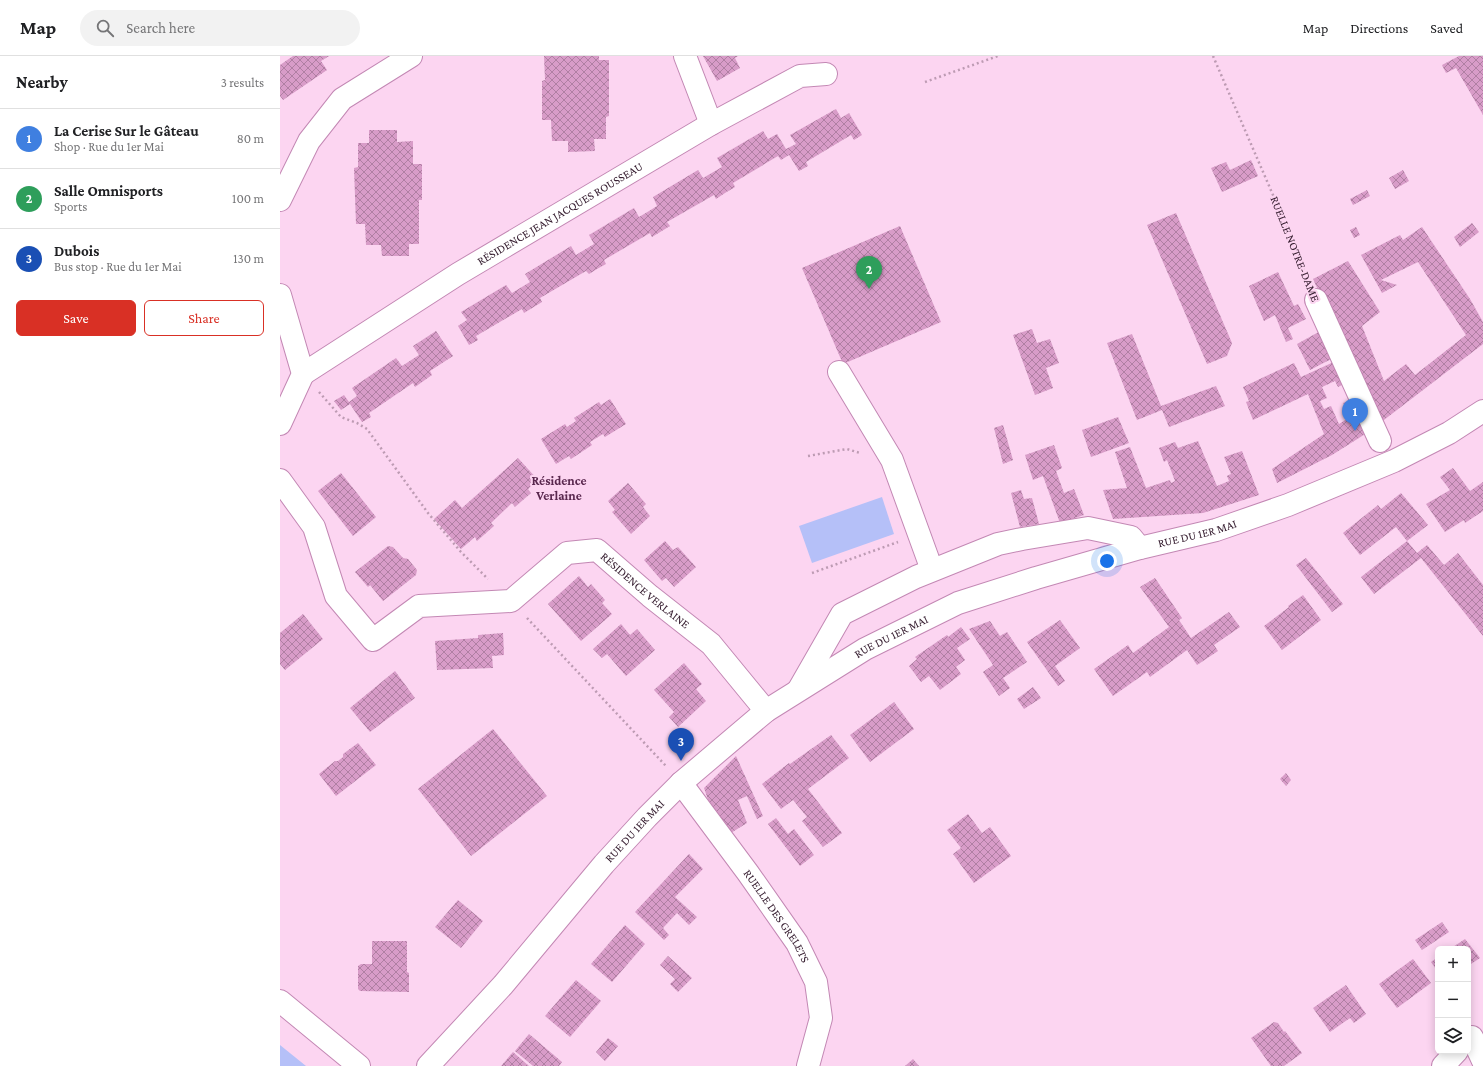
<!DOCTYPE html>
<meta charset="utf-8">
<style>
:root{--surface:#fff;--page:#f2f2f2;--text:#202124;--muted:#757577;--line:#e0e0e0;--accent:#d93025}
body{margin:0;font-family:"Crimson Pro",serif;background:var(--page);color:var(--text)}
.controls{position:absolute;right:12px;bottom:12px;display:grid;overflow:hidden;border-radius:6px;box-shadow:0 2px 10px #0003}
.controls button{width:36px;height:36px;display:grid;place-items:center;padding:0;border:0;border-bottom:1px solid var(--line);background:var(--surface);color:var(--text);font:20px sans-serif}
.you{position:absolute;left:827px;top:505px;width:14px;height:14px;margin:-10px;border:3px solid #fff;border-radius:50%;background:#1a73e8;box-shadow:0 0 0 6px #1a73e833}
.badge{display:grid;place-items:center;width:26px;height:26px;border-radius:50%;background:var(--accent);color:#fff;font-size:13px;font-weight:700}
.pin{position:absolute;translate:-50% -33px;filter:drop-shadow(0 1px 2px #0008)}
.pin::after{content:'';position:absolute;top:21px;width:14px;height:12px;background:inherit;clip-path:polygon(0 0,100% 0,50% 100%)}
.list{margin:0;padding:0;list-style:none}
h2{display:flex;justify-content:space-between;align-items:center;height:52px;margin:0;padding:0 16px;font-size:17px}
h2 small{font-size:13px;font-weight:400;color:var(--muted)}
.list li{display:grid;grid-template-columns:26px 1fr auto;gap:12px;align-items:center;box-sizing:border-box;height:60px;padding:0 16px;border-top:1px solid var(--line)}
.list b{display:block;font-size:15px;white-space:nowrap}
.list p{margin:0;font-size:13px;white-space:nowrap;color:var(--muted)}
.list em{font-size:13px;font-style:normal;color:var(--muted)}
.actions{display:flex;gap:8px;padding:12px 16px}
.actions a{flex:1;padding:9px 0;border:1px solid var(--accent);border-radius:6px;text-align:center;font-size:14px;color:var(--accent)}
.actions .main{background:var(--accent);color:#fff}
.icon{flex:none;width:22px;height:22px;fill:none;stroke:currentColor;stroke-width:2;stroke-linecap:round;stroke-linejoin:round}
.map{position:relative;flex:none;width:1203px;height:1010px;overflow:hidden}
header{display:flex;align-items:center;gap:24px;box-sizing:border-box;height:56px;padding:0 20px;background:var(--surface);border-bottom:1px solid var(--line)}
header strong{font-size:19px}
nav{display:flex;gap:22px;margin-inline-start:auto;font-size:14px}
.search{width:280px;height:36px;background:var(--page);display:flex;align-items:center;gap:10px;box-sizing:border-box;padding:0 14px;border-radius:22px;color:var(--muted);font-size:15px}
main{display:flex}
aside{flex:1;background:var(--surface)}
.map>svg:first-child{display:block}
</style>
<header>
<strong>Map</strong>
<div class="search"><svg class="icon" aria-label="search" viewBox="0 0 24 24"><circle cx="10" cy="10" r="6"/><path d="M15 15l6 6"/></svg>Search here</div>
<nav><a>Map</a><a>Directions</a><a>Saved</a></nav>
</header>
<main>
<aside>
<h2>Nearby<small>3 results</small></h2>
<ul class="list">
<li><span class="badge" style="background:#3f7fe0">1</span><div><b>La Cerise Sur le Gâteau</b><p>Shop · Rue du 1er Mai</p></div><em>80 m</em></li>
<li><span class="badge" style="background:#2e9e5b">2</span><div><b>Salle Omnisports</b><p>Sports</p></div><em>100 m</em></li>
<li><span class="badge" style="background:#1a4fb4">3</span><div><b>Dubois</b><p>Bus stop · Rue du 1er Mai</p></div><em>130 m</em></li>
</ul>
<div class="actions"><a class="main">Save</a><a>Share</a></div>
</aside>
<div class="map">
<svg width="1203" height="1010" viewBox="0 0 1203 1010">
<defs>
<pattern id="building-cross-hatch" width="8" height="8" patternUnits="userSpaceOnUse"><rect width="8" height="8" fill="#d89cc8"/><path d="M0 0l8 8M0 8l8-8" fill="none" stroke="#b07fa3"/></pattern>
</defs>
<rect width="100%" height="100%" fill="#fcd5f1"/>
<g fill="#b5c0f8">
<path d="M602,441L614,478L532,507L519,470Z"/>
<path d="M0,989L26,1010H0Z"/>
</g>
<g fill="url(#building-cross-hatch)">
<path d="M13,0H49L41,5L47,14L3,44L0,40V9Z"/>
<path d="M264,0H319V4H329V60L326,61V83H314L315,95L288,96V85H272L271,64H262V25L265,24Z"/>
<path d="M423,0H458L455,2L460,12L437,25Z"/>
<path d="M1179,0H1203V59L1176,12L1166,17L1162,9Z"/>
<path d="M556,53L561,62L569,57L582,79L574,84L571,79L526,106L528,110L519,115L509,99L501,104L498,100L453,127L455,131L445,137L436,143L434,139L387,166L390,170L372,181L370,177L324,204L326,208L317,213L309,218L306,215L260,242L262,246L244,257L242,253L196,280L198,284L189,289L178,270L187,264L181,256L226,229L232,237L250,226L245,218L291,190L296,199L314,188L309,179L354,152L359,161L369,155L377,150L373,141L418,114L423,122L442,111L437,102L483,75L488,83L497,78L506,93L516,88L510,79Z"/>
<path d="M89,74H117V86L133,85V108H142V144H139V188H129V200H102L101,189H86L85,168H76L74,112L78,111V87H89Z"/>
<path d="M971,104L978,120L942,136L931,112L946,106L950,114Z"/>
<path d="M1123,114L1129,125L1115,133L1109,122Z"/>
<path d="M1087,134L1090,140L1073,149L1070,143Z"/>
<path d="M896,157L952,287L947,300L927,308L867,169Z"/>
<path d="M1192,167L1199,176L1180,191L1174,181Z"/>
<path d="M620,170L661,266L563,308L522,212Z"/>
<path d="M1076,171L1080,179L1074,182L1070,174Z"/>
<path d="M1142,171L1190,243L1203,266V288L1100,367L1033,223L1068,205L1100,256L1082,270L1104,325L1126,308L1135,319L1186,279L1138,206L1101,224L1117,229L1102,237L1081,199L1120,179L1123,184Z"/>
<path d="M998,216L1014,250L1018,248L1026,263L1008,272L1013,283L1006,286L995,259L984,265L969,230Z"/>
<path d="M752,273L757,287L770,283L779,307L766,312L773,332L755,339L733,279Z"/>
<path d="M1044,273L1057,300L1030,314L1017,288Z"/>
<path d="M156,275L173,300L150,315L152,319L135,331L133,327L89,357L91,361L82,366L70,348L61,354L54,345L64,339L69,346L77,340L72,332L116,302L122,310L139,299L133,290Z"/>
<path d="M852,278L881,350L936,330L945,350L889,371L882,354L857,364L827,287Z"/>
<path d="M1058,304L1068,326L1058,331L1055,325L1042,331L1047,342L1040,345L1044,353L1051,350L1059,368L1070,361L1063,347L1075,343L1090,375L1052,399L997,427L992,413L1044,378L1028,338L973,364L966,346L969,345L963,331L1014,307L1021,321Z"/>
<path d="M330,343L346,368L325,381L323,378L310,386L312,389L291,403L289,400L276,408L261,383L285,368L287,371L296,365L294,362L319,346L321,349Z"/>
<path d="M838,361L849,387L811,401L802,374Z"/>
<path d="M723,369L733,404L723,408L714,372Z"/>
<path d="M918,385L937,430L949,425L947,420L951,418L944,401L962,395L979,439L923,457L833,463L823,434L847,432L835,396L850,391L866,432L890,424L891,427L895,425L887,404L884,406L879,392L895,386L898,392Z"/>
<path d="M774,389L782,412L776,415L784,437L794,433L804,459L780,467L763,420L753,424L745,399Z"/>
<path d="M238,402L258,424L248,433L251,437L235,451L232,447L211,467L214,470L197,485L195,481L181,493L154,463L175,444L182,452Z"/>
<path d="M1173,412L1190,435L1203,426V455L1185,467L1184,464L1165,476L1146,448L1170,434L1160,421Z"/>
<path d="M61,417L96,461L73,480L38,435Z"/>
<path d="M348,427L366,448L363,451L370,460L351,478L332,456L335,454L328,445Z"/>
<path d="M741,434L744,443L752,442L759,468L740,471L731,437Z"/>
<path d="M1121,437L1148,469L1127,485L1116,471L1080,499L1063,477L1098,449L1101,453Z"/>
<path d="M385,485L393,494L398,491L416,511L394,531L386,522L382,525L364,504Z"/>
<path d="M1127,485L1137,497L1147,489L1164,509L1178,497L1203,529V580L1141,502L1094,538L1081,521Z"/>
<path d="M108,490L113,491L123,502L128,503L137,514L136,519L103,545L90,529L88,531L75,516Z"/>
<path d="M1026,502L1063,548L1052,556L1016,509Z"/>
<path d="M299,520L308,531L311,528L325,544L322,547L332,558L301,585L268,548Z"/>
<path d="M875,522L902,562L899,564L911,582L949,556L960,571L934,589L938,595L917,609L907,594L870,621L867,616L833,640L814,613L848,589L853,597L889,571L860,531Z"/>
<path d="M1023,539L1041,564L1002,594L984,570L1009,551L1008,550Z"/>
<path d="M23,558L43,583L5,614L0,608V577Z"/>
<path d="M780,564L800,592L775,610L785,625L778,630L747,586Z"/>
<path d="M710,565L720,580L727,576L747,606L723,622L730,632L719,640L703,616L713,609L689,573Z"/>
<path d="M341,568L350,579L357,573L375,594L346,620L327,598L322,602L313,593Z"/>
<path d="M681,571L690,583L677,592L685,604L676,611L681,618L660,634L649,620L641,626L629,610L637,603L635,601L667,579L668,581Z"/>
<path d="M223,577L224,599L212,600L213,612L157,614L155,585L198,582V579Z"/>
<path d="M404,607L422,628L416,633L426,645L398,671L389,661L394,656L374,634Z"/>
<path d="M115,615L135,642L90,676L70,652Z"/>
<path d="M753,631L761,642L744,653L737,643Z"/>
<path d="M614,646L634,673L590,706L570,679Z"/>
<path d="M213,673L267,740L191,800L138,733Z"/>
<path d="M551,679L569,702L528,733L562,777L543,791L522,765L527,761L513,744L501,753L482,728L509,707L510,708Z"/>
<path d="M78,687L96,709L56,740L39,718L55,705H58L63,701V698Z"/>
<path d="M456,700L483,760L477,763L467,740L458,744L467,767L446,780L434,761L424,732Z"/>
<path d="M1006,717L1011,724L1006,730L1000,723Z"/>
<path d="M688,758L702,777L710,771L731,800L694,827L673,798L681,792L667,774Z"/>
<path d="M496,762L508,778L514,773L534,799L520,810L488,768Z"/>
<path d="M409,798L423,813L395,841L417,861L409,869L397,857L383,872L389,879L384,884L355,856Z"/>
<path d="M178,844L203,865L181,892L155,871Z"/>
<path d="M1162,866L1169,876L1142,894L1135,884Z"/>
<path d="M345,869L365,888L332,926L311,908Z"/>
<path d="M1185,883L1200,902L1188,910V893H1170Z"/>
<path d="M92,885H127V916L129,917V936L80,935L78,933V910L81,908H92Z"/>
<path d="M388,900L412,922L398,936L390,928L395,923L380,909Z"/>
<path d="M1158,901V916L1151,906Z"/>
<path d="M1133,903L1151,927L1117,952L1099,928Z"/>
<path d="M296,924L321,945L290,981L265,960Z"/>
<path d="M1066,929L1086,958L1074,967L1070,962L1050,976L1033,952Z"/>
<path d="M994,966L998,967L1004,976L1005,975L1022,997L1004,1010H991L971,982Z"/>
<path d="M249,978L282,1006L279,1010H253L235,995Z"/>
<path d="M328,982L338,990L325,1005L316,996Z"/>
<path d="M233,996L249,1010H221Z"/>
<path d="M633,1003L639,1010H625Z"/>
</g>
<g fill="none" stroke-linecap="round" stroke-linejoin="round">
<g stroke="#c388b4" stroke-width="24">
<g id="minor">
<path d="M405,0L431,68"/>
<path d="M0,144L29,85L62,43L131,0"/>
<path d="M0,239L23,318L0,368"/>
<path d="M1036,244L1100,385"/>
<path d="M559,316L612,404L652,514"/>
<path id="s1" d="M23,318L178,218L431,68L520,20L546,18"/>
<path id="s2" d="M0,424L34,471L56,540L93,584L139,550L231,545L287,497L317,494L370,540L431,588L486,655"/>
<path d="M519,633L562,558L636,521L718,488L742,483L808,472L851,481L860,492"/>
<path id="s3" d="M401,727L468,817L517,887L536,926L541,962L528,1010"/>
<path d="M0,945L79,1010"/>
<path d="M1192,981L1203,1005"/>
<path id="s4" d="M148,1010L223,929L324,808L367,761L401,727L486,655L585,593L678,547L756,522L860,492L936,474L1008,449L1114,405L1169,377L1203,355"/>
<path d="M1163,1010L1177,995"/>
</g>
</g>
<g stroke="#bd9bb3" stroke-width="2.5" stroke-dasharray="2 3" stroke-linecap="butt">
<path d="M933,0L1015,190L1027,222"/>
<path d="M645,26L718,0"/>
<path d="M39,336L61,361L77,367L87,373L148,457L181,496L208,523"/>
<path d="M528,400L567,393L580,397"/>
<path d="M532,517L618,486"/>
<path d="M247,562L386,710"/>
</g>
<use href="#minor" stroke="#fff" stroke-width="22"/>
</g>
<g text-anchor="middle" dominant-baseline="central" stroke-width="4" stroke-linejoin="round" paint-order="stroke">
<g font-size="12" fill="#392133" stroke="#fcd5f1">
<text stroke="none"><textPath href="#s1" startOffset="303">RÉSIDENCE JEAN JACQUES ROUSSEAU</textPath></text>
<text transform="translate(1015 193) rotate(68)">RUELLE NOTRE-DAME</text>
<text stroke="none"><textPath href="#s4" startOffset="961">RUE DU 1ER MAI</textPath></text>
<text stroke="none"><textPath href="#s2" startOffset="504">RÉSIDENCE VERLAINE</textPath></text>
<text stroke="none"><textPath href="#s4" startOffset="637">RUE DU 1ER MAI</textPath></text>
<text stroke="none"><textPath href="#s4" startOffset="313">RUE DU 1ER MAI</textPath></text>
<text stroke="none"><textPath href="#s3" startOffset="164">RUELLE DES GRELETS</textPath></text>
</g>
<g font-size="13" font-weight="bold" fill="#59274e" stroke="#fcd5f1">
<text x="279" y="424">Résidence<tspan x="279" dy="15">Verlaine</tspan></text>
</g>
</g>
</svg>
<div class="controls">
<button>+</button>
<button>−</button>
<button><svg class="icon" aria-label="layers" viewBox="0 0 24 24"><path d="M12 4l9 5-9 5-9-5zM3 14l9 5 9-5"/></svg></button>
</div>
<div class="you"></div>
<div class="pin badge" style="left:1075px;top:375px;background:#3f7fe0">1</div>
<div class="pin badge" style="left:589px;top:233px;background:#2e9e5b">2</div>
<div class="pin badge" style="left:401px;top:705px;background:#1a4fb4">3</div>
</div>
</main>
